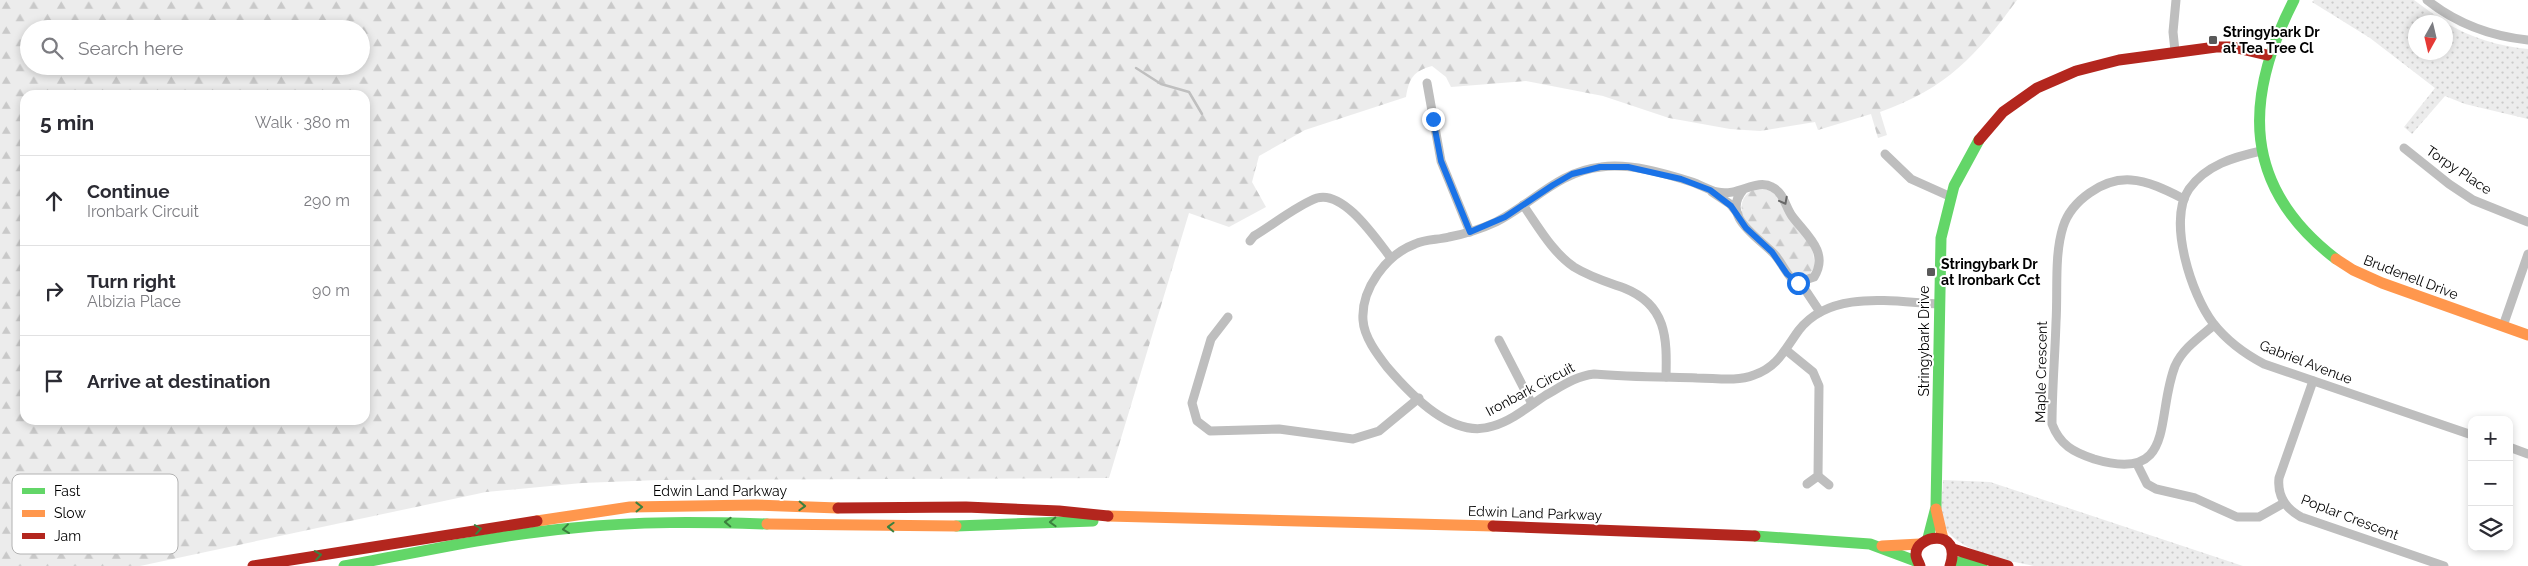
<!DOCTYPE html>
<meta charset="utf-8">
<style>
:root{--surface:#fff;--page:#f7f7f7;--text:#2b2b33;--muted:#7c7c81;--line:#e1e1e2}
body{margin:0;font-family:Raleway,sans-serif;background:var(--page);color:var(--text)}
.controls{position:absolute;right:15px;bottom:15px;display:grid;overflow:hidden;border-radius:10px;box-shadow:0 2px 8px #0003}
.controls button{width:45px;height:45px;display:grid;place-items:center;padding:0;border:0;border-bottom:1px solid var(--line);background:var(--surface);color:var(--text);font:25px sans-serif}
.compass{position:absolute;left:2408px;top:15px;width:45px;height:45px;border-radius:50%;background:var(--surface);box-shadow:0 2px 8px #0003;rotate:188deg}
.stop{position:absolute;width:15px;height:15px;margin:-11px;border:4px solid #1a73e8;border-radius:50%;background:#fff}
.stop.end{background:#1a73e8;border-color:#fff;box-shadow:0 1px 5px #0008}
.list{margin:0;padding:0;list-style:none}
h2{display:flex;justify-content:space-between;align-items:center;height:65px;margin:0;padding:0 20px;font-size:21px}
h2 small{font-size:16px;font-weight:400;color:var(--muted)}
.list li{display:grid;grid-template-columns:32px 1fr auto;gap:15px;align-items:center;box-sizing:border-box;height:90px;padding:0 20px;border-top:1px solid var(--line)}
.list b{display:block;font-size:19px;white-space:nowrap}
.list p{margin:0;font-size:16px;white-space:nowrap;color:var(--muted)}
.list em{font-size:16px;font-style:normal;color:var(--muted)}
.icon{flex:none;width:28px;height:28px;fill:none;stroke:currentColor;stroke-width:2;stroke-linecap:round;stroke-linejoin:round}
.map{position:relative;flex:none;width:2528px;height:566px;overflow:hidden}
.search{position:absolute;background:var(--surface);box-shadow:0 2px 8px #0003;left:20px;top:20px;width:350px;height:55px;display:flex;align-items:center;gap:12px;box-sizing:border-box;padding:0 18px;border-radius:28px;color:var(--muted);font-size:19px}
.panel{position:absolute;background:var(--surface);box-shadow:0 2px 8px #0003;left:20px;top:90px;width:350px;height:335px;border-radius:15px}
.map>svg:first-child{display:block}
</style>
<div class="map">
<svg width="2528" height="566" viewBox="0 0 2528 566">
<defs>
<pattern id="forest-firs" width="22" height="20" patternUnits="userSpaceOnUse" patternTransform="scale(1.25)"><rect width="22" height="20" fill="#ececec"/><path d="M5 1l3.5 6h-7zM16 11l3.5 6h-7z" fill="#c9c9c9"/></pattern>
<pattern id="park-dots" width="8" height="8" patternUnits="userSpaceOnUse" patternTransform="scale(1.25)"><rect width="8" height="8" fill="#ececec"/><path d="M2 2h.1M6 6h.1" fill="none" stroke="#c9c9c9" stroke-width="1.8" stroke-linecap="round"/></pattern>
</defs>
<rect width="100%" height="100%" fill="#fff"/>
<g fill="url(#forest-firs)" fill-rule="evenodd">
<path d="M0,0H2017C1977,55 1946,89 1880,112L1887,135L1878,138L1871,114L1818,130L1815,122L1760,131L1730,129L1669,118L1603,96L1526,81L1451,87L1446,77L1432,66C1413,71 1409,79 1406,97L1305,130L1259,156L1252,182L1266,207L1229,227L1189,213L1109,478L659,480L582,483L486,492L140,566H0ZM29,29H361V66H29ZM25,95H365V420H25Z"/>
<path d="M1758,188L1767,189L1777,195L1812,246L1815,266L1809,275L1796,276L1791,273L1744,220C1739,205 1741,194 1758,188Z"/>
</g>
<g fill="url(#park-dots)">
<path d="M2314,0H2414L2444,22H2416V52H2446V23C2472,38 2498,46 2528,49V119L2465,104L2445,96L2412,134L2404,127L2435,88L2370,38L2312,2Z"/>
<path d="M1943,480L1990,482L2243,566H2034C2007,560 1949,551 1942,519C1940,507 1943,492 1943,480Z"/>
</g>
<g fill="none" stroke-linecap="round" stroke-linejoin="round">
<path stroke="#bfbfbf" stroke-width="2.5" d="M1136,68L1161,84L1189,92L1202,114"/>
<g stroke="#bebebe" stroke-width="9">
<path d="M2427,0C2457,24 2489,36 2528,40"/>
<path d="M2175,51L2173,32L2176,0"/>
<path d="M1427,83L1441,161L1470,232"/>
<path d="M2404,148L2449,184L2473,200L2528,222"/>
<path d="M2261,151C2234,157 2206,165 2189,189C2167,221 2192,296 2213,323C2227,341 2245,354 2264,364L2472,435"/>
<path d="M1885,154L1911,179L1949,196"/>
<path d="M1743,190C1720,217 1760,238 1775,255C1782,263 1785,272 1793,280H1805L1814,277C1830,252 1805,234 1792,216C1785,206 1784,193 1772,187C1756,178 1739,197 1717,192C1708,190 1701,185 1692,182C1664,173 1630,163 1601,167C1559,171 1532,204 1496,222C1481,229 1465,234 1449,237C1438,240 1426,239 1415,244C1386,255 1361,289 1363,320C1364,337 1377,354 1387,367C1411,395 1453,440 1493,426C1513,420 1529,406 1546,395C1562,386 1576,376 1594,374C1629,377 1663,377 1697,378C1716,378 1736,382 1754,375C1778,367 1785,349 1799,330C1831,289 1893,302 1939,304"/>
<path d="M1712,192L1730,204L1738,214"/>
<path d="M2184,199C2168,191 2149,181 2131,180C2103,178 2071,201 2063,227C2054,256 2058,291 2056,322C2055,356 2052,390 2052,424C2060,445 2073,452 2094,459C2177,484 2155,417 2175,366C2183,348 2200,337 2214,325"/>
<path d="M1523,205C1538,226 1552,252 1574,267C1590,277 1607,282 1624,288C1667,305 1667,338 1666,377"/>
<path d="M1250,241L1254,236C1271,226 1299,204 1317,198C1344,190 1376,239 1391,258"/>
<path d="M1794,280L1806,291L1820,312"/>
<path d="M1228,317L1211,339L1192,403L1197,421L1210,431L1279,429L1353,439L1379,431L1419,398"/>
<path d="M2503,326L2528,254"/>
<path d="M1499,340L1532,404"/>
<path d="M1786,350L1813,372L1819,386L1818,476L1807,484"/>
<path d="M2313,381L2279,478C2277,496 2285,508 2301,517L2444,566"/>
<path d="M2509,447L2528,454"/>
<path d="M2137,464L2147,484L2156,489L2195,498L2237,517H2259L2284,503"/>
<path d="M1818,476L1829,485"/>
</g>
<g stroke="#63d668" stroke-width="11">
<path d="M2294,0C2243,99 2242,187 2336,259"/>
<path d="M956,526L1093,521"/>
<path d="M1755,536L1870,544L1918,562"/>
<path d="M1928,538L1936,507L1941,238L1954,186L1979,140"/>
<path d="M1952,562H1983"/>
<path d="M344,566C420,552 496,535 573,528C638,521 703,522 767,524"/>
</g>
<g stroke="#ff974d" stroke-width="11">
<path d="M2336,259L2353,270L2382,283L2528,335"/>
<path d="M1936,509L1943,539"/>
<path d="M1108,516L1493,526"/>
<path d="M537,521L630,507L755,505L838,508"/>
<path d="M767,524L956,526"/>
<path d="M1882,546L1920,544"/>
</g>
<g stroke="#b3261e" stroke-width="11">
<path d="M1979,140L2003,112L2037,88L2076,71L2119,60L2216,47H2233L2267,55"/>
<path d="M838,508L966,507L1059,511L1108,516"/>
<path d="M1493,526L1755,536"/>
<path d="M1953,549L2008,566"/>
<path d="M253,566L537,521"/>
<path d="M1920,566C1919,563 1916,558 1916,555C1915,535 1963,527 1950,566"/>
</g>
</g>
<defs><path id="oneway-chevron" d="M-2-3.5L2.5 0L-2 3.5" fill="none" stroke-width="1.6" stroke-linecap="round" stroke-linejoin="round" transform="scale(1.25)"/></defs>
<use stroke="#686868" href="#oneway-chevron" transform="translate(1784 201) rotate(62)"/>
<g stroke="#3b803e">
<use href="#oneway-chevron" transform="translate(802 506) rotate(2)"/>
<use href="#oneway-chevron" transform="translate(639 507) rotate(-1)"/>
<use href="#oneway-chevron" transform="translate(728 522) rotate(-178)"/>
<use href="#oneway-chevron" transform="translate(1053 522) rotate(178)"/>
<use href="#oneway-chevron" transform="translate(891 527) rotate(-178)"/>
<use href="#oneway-chevron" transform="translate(478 529) rotate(-9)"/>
<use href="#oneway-chevron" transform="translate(566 529) rotate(173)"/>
<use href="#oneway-chevron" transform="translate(318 555) rotate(-9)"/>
</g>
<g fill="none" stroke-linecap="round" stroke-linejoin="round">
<path stroke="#1a73e8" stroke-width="6" d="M1433,119L1441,161L1470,232L1505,217L1553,185L1572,174L1600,167H1628L1681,179L1710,190L1731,206L1746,228L1772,252L1787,274L1798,283"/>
</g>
<g fill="#595959" stroke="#fff" stroke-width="2">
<rect x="2208" y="35" width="10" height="10" rx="2.5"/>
<rect x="1926" y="267" width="10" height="10" rx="2.5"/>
</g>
<g text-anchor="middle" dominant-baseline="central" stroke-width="4" stroke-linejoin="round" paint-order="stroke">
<g font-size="14" font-weight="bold" fill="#000" stroke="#fff" text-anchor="start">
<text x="2223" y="32">Stringybark Dr<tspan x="2223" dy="16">at Tea Tree Cl</tspan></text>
<text x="1941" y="264">Stringybark Dr<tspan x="1941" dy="16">at Ironbark Cct</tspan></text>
</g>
<g font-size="14" fill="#000" stroke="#fff">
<text transform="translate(2459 170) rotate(34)">Torpy Place</text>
<text transform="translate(2411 277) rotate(21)">Brudenell Drive</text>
<text transform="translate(1924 341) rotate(-90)">Stringybark Drive</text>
<text transform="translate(2306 362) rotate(21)">Gabriel Avenue</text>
<text transform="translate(2041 372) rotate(-89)">Maple Crescent</text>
<text transform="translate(1530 389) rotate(-28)">Ironbark Circuit</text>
<text x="720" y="491">Edwin Land Parkway</text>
<text transform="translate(1535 513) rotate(2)">Edwin Land Parkway</text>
<text transform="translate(2350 517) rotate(21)">Poplar Crescent</text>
</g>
</g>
<rect x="12" y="474" width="166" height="80" rx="8" fill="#fff" stroke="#b2b2b2" stroke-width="1"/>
<rect x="22" y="488" width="23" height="6" fill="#63d668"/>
<rect x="22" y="510" width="23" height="7" fill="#ff974d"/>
<rect x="22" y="533" width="23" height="6" fill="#b3261e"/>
<g font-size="14" fill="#000">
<text x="54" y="496">Fast</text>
<text x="54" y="518">Slow</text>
<text x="54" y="541">Jam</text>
</g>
</svg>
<div class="controls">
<button>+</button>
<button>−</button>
<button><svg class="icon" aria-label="layers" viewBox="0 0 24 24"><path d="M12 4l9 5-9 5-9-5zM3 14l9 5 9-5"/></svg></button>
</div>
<svg class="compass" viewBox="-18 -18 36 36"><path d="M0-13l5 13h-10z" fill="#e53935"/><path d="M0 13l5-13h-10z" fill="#7c7c81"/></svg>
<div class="stop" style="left:1798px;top:283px"></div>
<div class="stop end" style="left:1433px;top:119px"></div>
<div class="search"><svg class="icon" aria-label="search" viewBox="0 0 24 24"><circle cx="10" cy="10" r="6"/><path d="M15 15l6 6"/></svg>Search here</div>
<section class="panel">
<h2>5 min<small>Walk · 380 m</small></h2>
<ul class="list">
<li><svg class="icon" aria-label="ahead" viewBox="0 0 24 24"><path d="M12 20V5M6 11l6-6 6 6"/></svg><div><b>Continue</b><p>Ironbark Circuit</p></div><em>290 m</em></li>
<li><svg class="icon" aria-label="right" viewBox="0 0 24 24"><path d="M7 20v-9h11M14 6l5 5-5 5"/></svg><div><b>Turn right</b><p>Albizia Place</p></div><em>90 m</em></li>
<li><svg class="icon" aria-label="arrive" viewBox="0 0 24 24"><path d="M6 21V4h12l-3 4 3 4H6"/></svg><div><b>Arrive at destination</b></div></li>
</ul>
</section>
</div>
